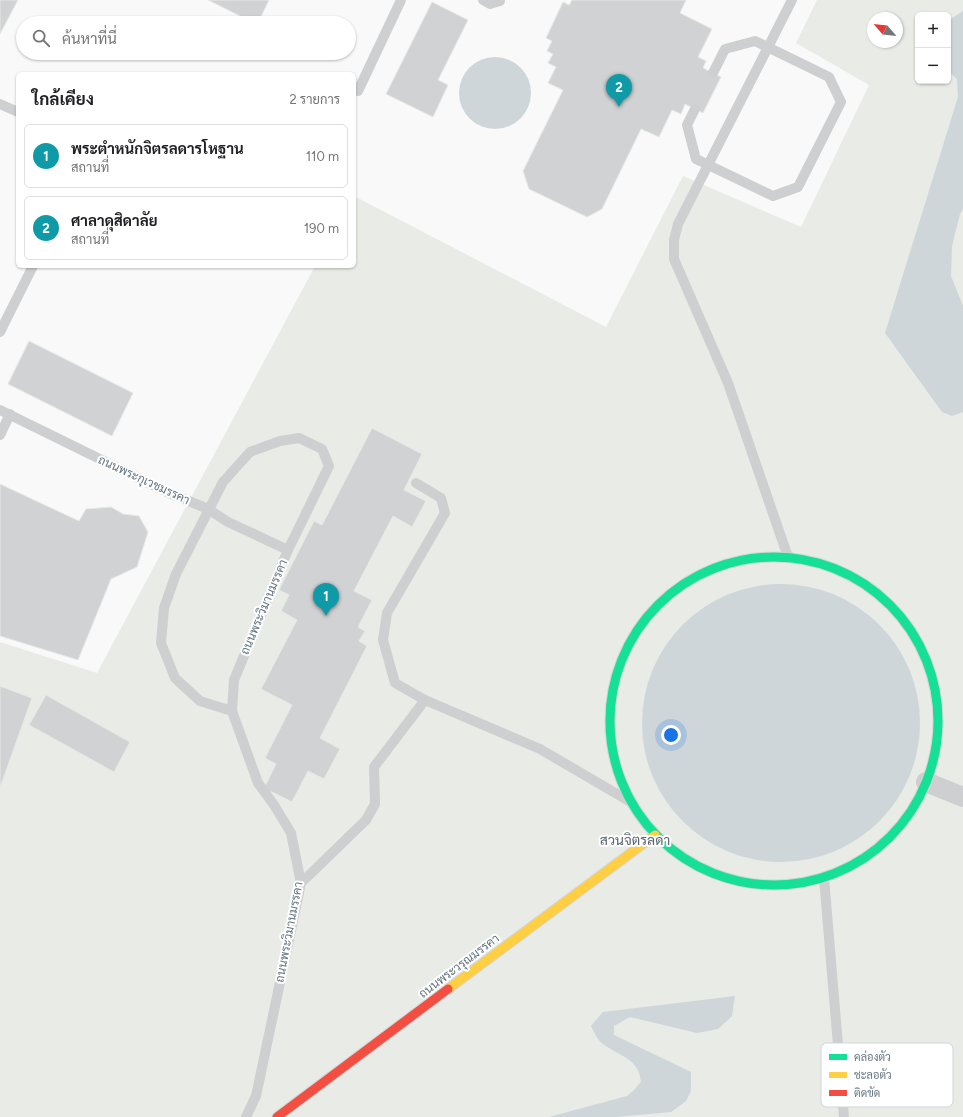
<!DOCTYPE html>
<html lang="th">
<meta charset="utf-8">
<style>
:root{--surface:#fff;--page:#f2f2f2;--text:#202124;--muted:#757577;--line:#e0e0e0;--accent:#565c61}
body{margin:0;font-family:Figtree,Sarabun,sans-serif;background:var(--page);color:var(--text)}
.controls{position:absolute;right:12px;top:12px;display:grid;overflow:hidden;border-radius:6px;box-shadow:0 1px 3px #0004}
.controls button{width:36px;height:36px;display:grid;place-items:center;padding:0;border:0;border-bottom:1px solid var(--line);background:var(--surface);color:var(--text);font:20px sans-serif}
.compass{position:absolute;left:867px;top:12px;width:36px;height:36px;border-radius:50%;background:var(--surface);box-shadow:0 1px 3px #0004;rotate:298deg}
.you{position:absolute;left:671px;top:735px;width:14px;height:14px;margin:-10px;border:3px solid #fff;border-radius:50%;background:#1a73e8;box-shadow:0 0 0 6px #1a73e833}
.badge{display:grid;place-items:center;width:26px;height:26px;border-radius:50%;background:var(--accent);color:#fff;font-size:13px;font-weight:700}
.pin{position:absolute;translate:-50% -33px;filter:drop-shadow(0 1px 2px #0008)}
.pin::after{content:'';position:absolute;top:21px;width:14px;height:12px;background:inherit;clip-path:polygon(0 0,100% 0,50% 100%)}
.list{margin:0;padding:0;list-style:none}
h2{display:flex;justify-content:space-between;align-items:center;height:52px;margin:0;padding:0 16px;font-size:17px}
h2 small{font-size:13px;font-weight:400;color:var(--muted)}
.list li{display:grid;grid-template-columns:26px 1fr auto;gap:12px;align-items:center;box-sizing:border-box;height:64px;margin:0 8px 8px;padding:0 8px;border:1px solid var(--line);border-radius:6px}
.list b{display:block;font-size:15px;white-space:nowrap}
.list p{margin:0;font-size:13px;white-space:nowrap;color:var(--muted)}
.list em{font-size:13px;font-style:normal;color:var(--muted)}
.icon{flex:none;width:22px;height:22px;fill:none;stroke:currentColor;stroke-width:2;stroke-linecap:round;stroke-linejoin:round}
.map{position:relative;flex:none;width:963px;height:1117px;overflow:hidden}
.search{position:absolute;background:var(--surface);box-shadow:0 1px 3px #0004;left:16px;top:16px;width:340px;height:44px;display:flex;align-items:center;gap:10px;box-sizing:border-box;padding:0 14px;border-radius:22px;color:var(--muted);font-size:15px}
.panel{position:absolute;background:var(--surface);box-shadow:0 1px 3px #0004;left:16px;top:72px;width:340px;height:196px;border-radius:6px}
.map>svg:first-child{display:block}
</style>
<div class="map">
<svg width="963" height="1117" viewBox="0 0 963 1117">
<rect width="100%" height="100%" fill="#f9f9f9"/>
<path fill="#e8ebe6" fill-rule="evenodd" d="M817,0H963V1117H0V642L97,673L315,266H354V196L606,327L683,176L801,227L869,85L796,43ZM918,15H948V81H918ZM873,18H897V42H873Z"/>
<g fill="#ced6d9">
<path d="M963,11V209L960,214L952,246L951,276L963,306V412L952,416L942,412L885,333L958,97L957,79L948,71V29L951,19Z"/>
<circle cx="495" cy="93" r="36"/>
<circle cx="781" cy="723" r="139"/>
<path d="M735,996L732,1016L718,1029L697,1033L630,1017L614,1026V1035L691,1072V1091L686,1101L671,1112L616,1117H549L627,1096L634,1090L641,1082C639,1058 619,1056 603,1044C598,1041 594,1032 591,1026L603,1012Z"/>
</g>
<g fill="#d0d2d3" stroke="#e8e8e8">
<path d="M0,0H18L0,34Z"/>
<path d="M208,0H269L258,23H254Z"/>
<path d="M572,0H686L680,13L712,29L698,57L706,61L703,68L721,77L703,113L685,104L681,114L672,110L659,137L641,129L602,209L587,217L529,189L523,171L563,90L548,83L556,67L548,63L553,54L547,51L552,41L546,38L563,2L569,5Z"/>
<path d="M432,2L468,20L438,80L448,85L433,117L386,94Z"/>
<path d="M29,341L133,393L112,436L8,384Z"/>
<path d="M372,428L422,454L404,490L426,501L412,527L393,516L354,591L372,600L358,627L365,631L359,641L367,646L320,738L340,749L324,779L308,771L292,802L264,788L276,764L265,758L292,705L261,689L297,620L281,611L289,595L279,590L314,521L322,525Z"/>
<path d="M0,484L79,521L86,509L111,507L123,514L139,516L148,532L137,567L111,579L78,660L0,636Z"/>
<path d="M0,686L32,698L1,785H0Z"/>
<path d="M46,695L130,742L114,772L29,725Z"/>
</g>
<g fill="none" stroke-linecap="round" stroke-linejoin="round">
<g stroke="#d5d6d7" stroke-width="11">
<circle id="fast" cx="774" cy="721" r="164"/>
</g>
<g stroke="#d5d6d7" stroke-width="11">
<path id="slow" d="M448,989L655,835"/>
</g>
<g stroke="#d5d6d7" stroke-width="11">
<path id="jam" d="M277,1117L448,989"/>
</g>
<g stroke="#cecfd0" stroke-width="10">
<path d="M483,0L490,4L500,1V0"/>
<path d="M358,91L401,0"/>
<path d="M0,104L18,112"/>
<path d="M695,109L687,125L696,159L773,196L798,187L841,102L829,77L755,41L725,49L713,73"/>
<path d="M0,332L33,266"/>
<path d="M0,410L169,493L208,509L228,522L288,550"/>
<path d="M0,435L10,414"/>
<path d="M416,483L441,498L445,513L387,613L383,640L395,683L425,700L540,749L629,801"/>
<path d="M788,557L728,383L674,259V240L678,224L792,0"/>
<path d="M232,711L200,701L175,678L161,643L164,608L176,574L223,482L250,452L280,441L299,438L322,449L329,466L288,550L234,680L232,711L258,783L274,805L291,833L301,883L256,1096L246,1117"/>
<path d="M824,878L844,1117"/>
<path d="M301,883L366,820L375,804L374,767L425,700"/>
</g>
<path stroke="#cecfd0" stroke-width="20" d="M926,782L963,797"/>
<use href="#fast" stroke="#16e098" stroke-width="9"/>
<use href="#slow" stroke="#ffcf43" stroke-width="9"/>
<use href="#jam" stroke="#f24e42" stroke-width="9"/>
</g>
<g text-anchor="middle" dominant-baseline="central" stroke-width="4" stroke-linejoin="round" paint-order="stroke">
<g font-size="12" fill="#657683" stroke="#fff">
<text transform="translate(144 480) rotate(25)">ถนนพระกุเวชมรรคา</text>
<text transform="translate(264 607) rotate(-67)">ถนนพระวิมานมรรคา</text>
<text transform="translate(289 932) rotate(-79)">ถนนพระวิมานมรรคา</text>
<text transform="translate(459 966) rotate(-37)">ถนนพระวรุณมรรคา</text>
</g>
<g font-size="14" fill="#57646e" stroke="#fff">
<text x="635" y="840">สวนจิตรลดา</text>
</g>
</g>
<rect x="821" y="1043" width="132" height="64" rx="6" fill="#fff" stroke="#d1d6da" stroke-width="1"/>
<rect x="829" y="1054" width="18" height="6" fill="#16e098"/>
<rect x="829" y="1072" width="18" height="6" fill="#ffcf43"/>
<rect x="829" y="1090" width="18" height="6" fill="#f24e42"/>
<g font-size="11" fill="#657683">
<text x="854" y="1061">คล่องตัว</text>
<text x="854" y="1079">ชะลอตัว</text>
<text x="854" y="1097">ติดขัด</text>
</g>
</svg>
<div class="controls">
<button>+</button>
<button>−</button>
</div>
<svg class="compass" viewBox="-18 -18 36 36"><path d="M0-13l5 13h-10z" fill="#e53935"/><path d="M0 13l5-13h-10z" fill="#757577"/></svg>
<div class="you"></div>
<div class="pin badge" style="left:326px;top:616px;background:#0f9aa8">1</div>
<div class="pin badge" style="left:619px;top:107px;background:#0f9aa8">2</div>
<div class="search"><svg class="icon" aria-label="search" viewBox="0 0 24 24"><circle cx="10" cy="10" r="6"/><path d="M15 15l6 6"/></svg>ค้นหาที่นี่</div>
<section class="panel">
<h2>ใกล้เคียง<small>2 รายการ</small></h2>
<ul class="list">
<li><span class="badge" style="background:#0f9aa8">1</span><div><b>พระตำหนักจิตรลดารโหฐาน</b><p>สถานที่</p></div><em>110 m</em></li>
<li><span class="badge" style="background:#0f9aa8">2</span><div><b>ศาลาดุสิดาลัย</b><p>สถานที่</p></div><em>190 m</em></li>
</ul>
</section>
</div>
